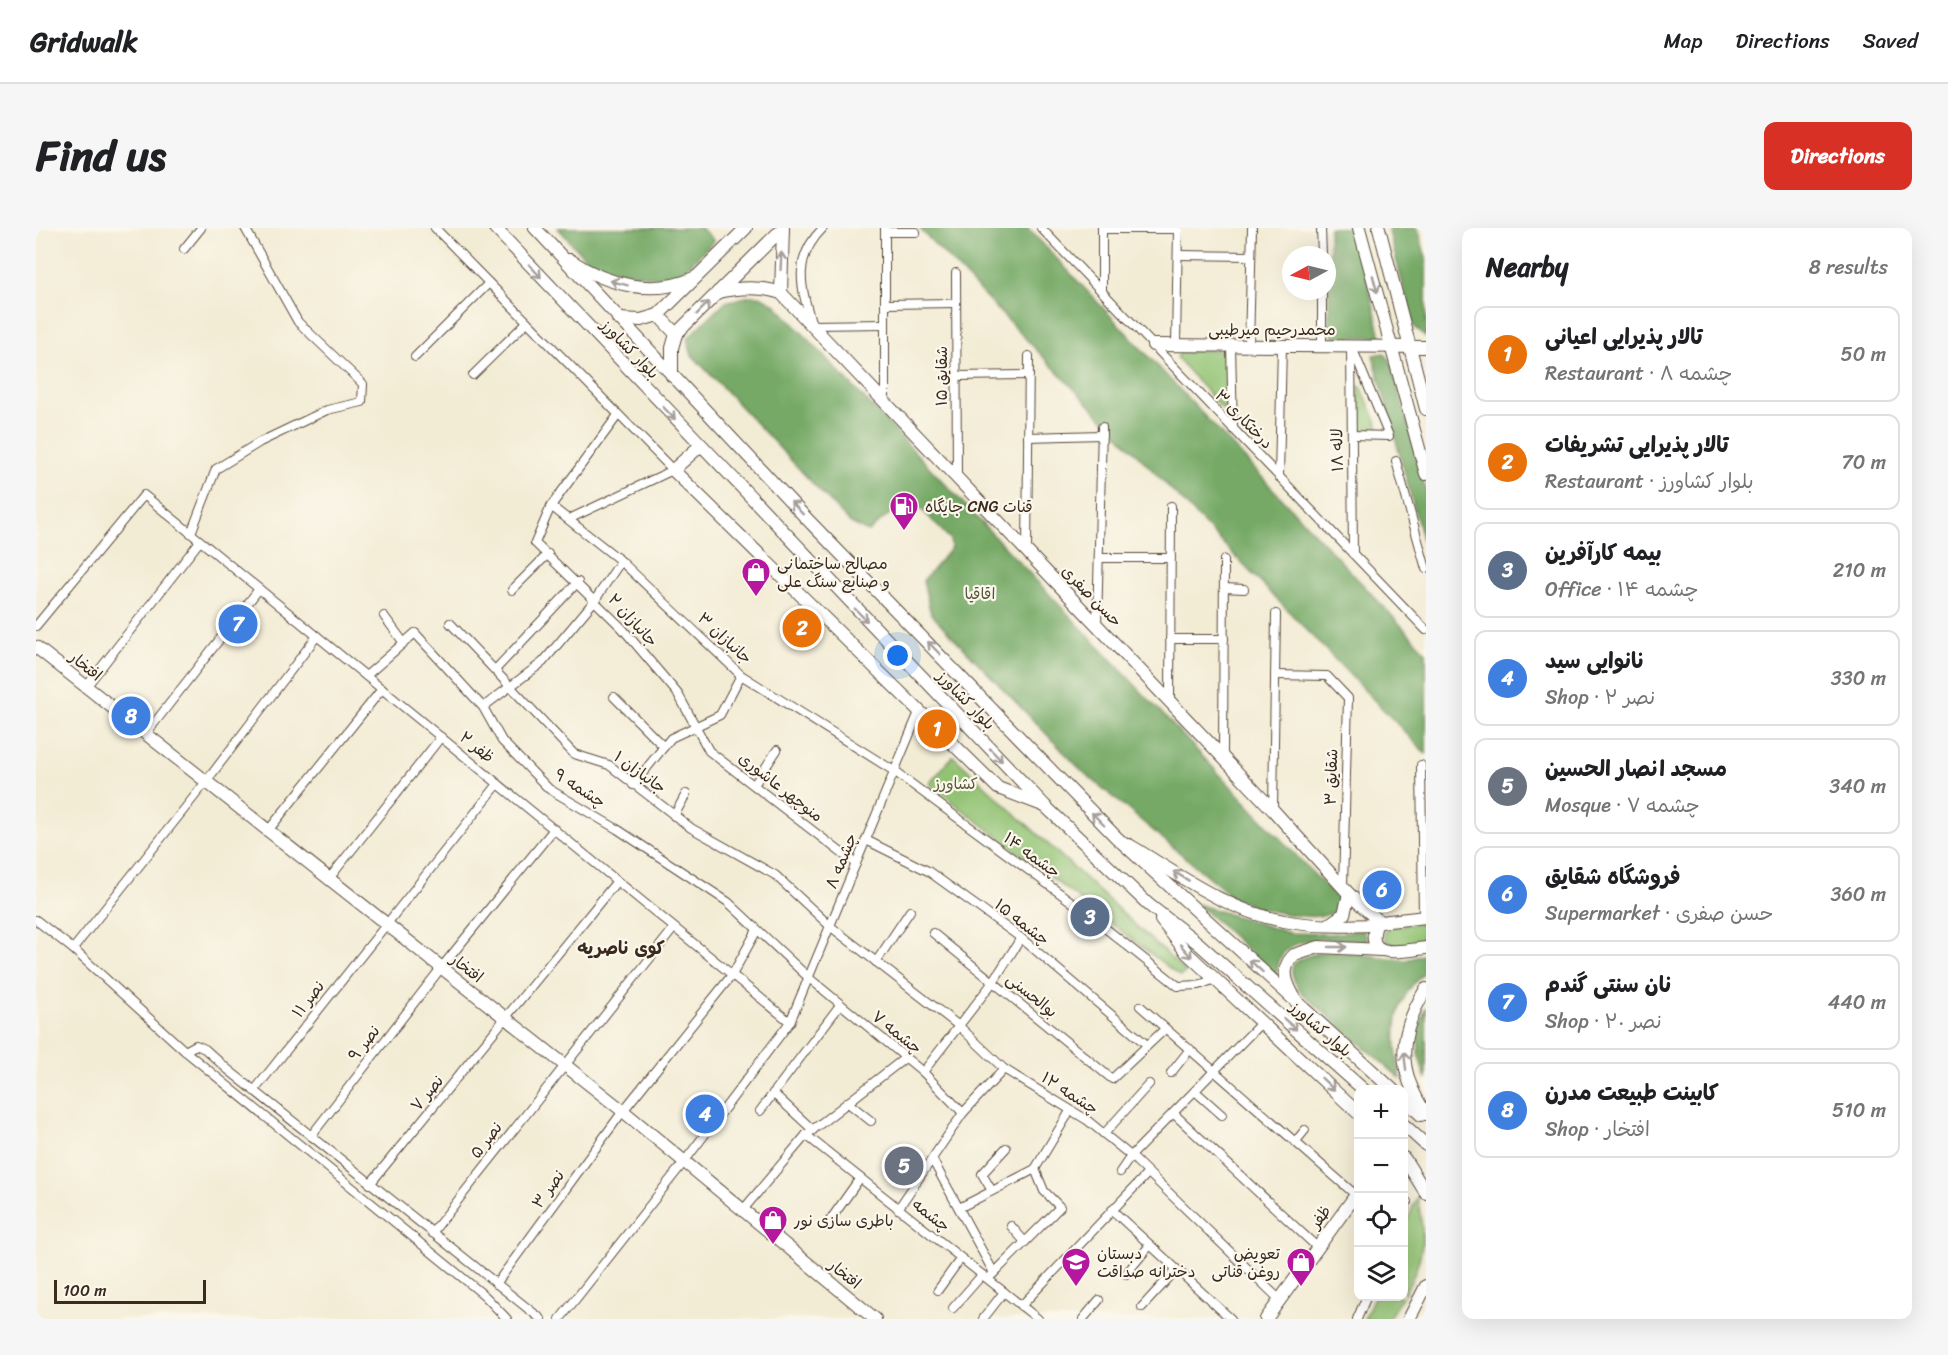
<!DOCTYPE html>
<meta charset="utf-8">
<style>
:root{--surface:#fff;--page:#f6f6f6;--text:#202124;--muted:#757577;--line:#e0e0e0;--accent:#d93025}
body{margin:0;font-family:Sriracha,"Playpen Sans Arabic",sans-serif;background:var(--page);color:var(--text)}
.controls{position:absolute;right:18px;bottom:18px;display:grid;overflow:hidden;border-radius:12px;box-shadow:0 6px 24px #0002}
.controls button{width:54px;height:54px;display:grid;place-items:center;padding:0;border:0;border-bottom:2px solid var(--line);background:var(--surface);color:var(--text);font:30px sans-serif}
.compass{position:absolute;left:1246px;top:18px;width:54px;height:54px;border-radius:50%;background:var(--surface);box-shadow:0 6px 24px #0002;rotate:263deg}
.scale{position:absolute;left:18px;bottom:15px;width:152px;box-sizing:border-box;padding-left:6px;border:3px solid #3b2a1e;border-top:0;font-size:16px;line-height:21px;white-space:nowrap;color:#3b2a1e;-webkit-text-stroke:4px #fbf7ec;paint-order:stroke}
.you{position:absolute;left:862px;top:428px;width:21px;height:21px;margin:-15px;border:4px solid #fff;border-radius:50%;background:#1a73e8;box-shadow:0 0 0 9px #1a73e833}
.badge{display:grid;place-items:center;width:39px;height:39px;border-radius:50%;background:var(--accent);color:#fff;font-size:20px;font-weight:700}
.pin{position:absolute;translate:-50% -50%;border:3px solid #fff;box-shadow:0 2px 6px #0006}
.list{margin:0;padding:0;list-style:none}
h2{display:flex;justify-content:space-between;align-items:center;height:78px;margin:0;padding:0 24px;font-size:26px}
h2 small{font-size:20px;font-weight:400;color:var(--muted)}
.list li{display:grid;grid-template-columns:39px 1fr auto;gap:18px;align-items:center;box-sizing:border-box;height:96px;margin:0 12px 12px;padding:0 12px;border:2px solid var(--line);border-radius:12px}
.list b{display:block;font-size:22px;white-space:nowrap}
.list p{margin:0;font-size:20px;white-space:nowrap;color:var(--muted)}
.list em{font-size:20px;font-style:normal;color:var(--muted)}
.icon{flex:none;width:33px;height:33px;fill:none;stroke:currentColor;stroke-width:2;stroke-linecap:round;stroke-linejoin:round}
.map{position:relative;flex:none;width:1390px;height:1091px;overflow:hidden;border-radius:12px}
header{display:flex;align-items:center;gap:36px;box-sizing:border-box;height:84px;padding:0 30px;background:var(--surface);border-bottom:2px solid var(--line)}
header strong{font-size:28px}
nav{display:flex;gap:33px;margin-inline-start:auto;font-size:21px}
.intro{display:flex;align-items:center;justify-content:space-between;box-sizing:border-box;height:144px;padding:0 36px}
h1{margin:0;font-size:42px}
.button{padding:15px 27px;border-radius:12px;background:var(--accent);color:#fff;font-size:21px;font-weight:700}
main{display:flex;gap:36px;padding:0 36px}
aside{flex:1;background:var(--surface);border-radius:12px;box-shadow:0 6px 24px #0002}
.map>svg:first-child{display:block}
</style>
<header>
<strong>Gridwalk</strong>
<nav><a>Map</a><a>Directions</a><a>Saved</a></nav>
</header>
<div class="intro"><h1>Find us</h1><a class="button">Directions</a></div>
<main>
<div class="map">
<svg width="1390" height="1091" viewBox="0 0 1390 1091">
<rect width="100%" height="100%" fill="#fbf7ec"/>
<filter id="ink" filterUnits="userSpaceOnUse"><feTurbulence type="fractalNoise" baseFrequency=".0167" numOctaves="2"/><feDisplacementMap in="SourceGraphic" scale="12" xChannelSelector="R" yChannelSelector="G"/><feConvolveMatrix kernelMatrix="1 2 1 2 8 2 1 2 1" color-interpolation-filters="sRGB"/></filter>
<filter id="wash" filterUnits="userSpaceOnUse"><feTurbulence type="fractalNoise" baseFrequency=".008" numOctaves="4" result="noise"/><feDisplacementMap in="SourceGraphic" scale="24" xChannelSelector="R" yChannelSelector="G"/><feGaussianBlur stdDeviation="1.35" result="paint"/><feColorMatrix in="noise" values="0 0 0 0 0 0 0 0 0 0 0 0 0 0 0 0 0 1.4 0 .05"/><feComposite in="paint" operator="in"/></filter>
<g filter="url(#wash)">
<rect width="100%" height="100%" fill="#f3ecd5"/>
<g fill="#92c373" stroke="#667648" stroke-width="1.5">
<path d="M1190,122V185L1141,130L1144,123Z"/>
<path d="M1322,158H1325L1344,202L1322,201Z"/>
<path d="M917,528L1150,744L1144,748L893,556Z"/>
<path d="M1382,695L1388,699L1390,705L1383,714L1357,717L1350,713L1348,704L1352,699Z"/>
<path d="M1381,969C1390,1008 1389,1030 1368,1066V1000Z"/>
<path d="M1338,1069V1068L1366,1069L1352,1091H1328Z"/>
</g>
<g fill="#75a965" stroke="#586a42" stroke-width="1.5">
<path d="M522,0H665L678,13L641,49L626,51L555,37Z"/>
<path d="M883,0H992L1390,424V526Z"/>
<path d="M1293,0H1319L1345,109H1298L1293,99Z"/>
<path d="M1352,0H1382L1390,31V109L1378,99Z"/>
<path d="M714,68H724L739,76L1308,678C1285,700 1225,682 1199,671L1046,543L895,386L887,353L915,320L914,311L874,269L832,304L813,294L656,127L651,111L689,74Z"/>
<path d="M1348,125L1355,133L1390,262V325L1337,127Z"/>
<path d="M1161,676L1253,705L1294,706L1327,702L1332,714C1303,710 1236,702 1242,749Z"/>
<path d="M1297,723L1370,732L1390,726V744C1354,772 1356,811 1365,851L1266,765C1240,732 1268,727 1297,723Z"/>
<path d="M1390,779V851C1380,826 1379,803 1390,779Z"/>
</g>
</g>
<g filter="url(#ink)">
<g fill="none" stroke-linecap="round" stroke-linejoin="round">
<g stroke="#574739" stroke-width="10">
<g id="street">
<path d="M399,0L637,242L533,291"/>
<path d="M787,0C756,31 765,59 776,97L849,96"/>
<path d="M1005,0L1390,402"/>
<path d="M1285,0L1286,27"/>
<path d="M1066,1H1142"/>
<path d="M849,4H880"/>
<path d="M148,21L165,0"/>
<path d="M1142,27L1215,28"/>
<path d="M920,45L921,250"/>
<path d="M1066,63V0"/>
<path d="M1286,63V118"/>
<path d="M849,76L920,75"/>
<path d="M1140,117L1142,0"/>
<path d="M1195,118L1197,201"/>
<path d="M1213,118L1216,0"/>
<path d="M1315,118L1317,326"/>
<path d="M379,129L453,55"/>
<path d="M437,147L491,94"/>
<path d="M920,148L993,147"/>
<path d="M849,174V0"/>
<path d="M582,187L515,278L499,315L586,400L642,466L673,523L820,636"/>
<path d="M1316,207L1353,208L1318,124"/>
<path d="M992,209L1066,207"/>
<path d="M1360,233L1390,341"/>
<path d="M1243,249L1246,118"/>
<path d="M515,278L585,333L705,447L858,543L1044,680L1142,758L1163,757L1179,751"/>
<path d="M155,305L180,241L224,214L291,182L326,174L327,156L262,94L209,0"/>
<path d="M991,324L993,128"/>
<path d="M1063,330H1135"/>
<path d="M1188,360L1208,361"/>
<path d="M476,362L512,326"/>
<path d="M348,388L368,415"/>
<path d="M414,395L538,526L573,537L655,600L739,647L794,698L923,798L968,841L1051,892L1095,928L1244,1072"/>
<path d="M1061,397L1066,199"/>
<path d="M0,398L108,267L754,794"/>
<path d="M1134,411H1188"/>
<path d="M459,442L542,354"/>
<path d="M1239,447L1291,448L1312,470L1307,659"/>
<path d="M330,448L379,405L447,479L466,513L513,561L581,601L692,674L773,750L887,844L927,885"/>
<path d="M50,459L164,313"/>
<path d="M578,469L628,519"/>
<path d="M1134,474L1135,278"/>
<path d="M447,479L507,434L559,372L585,333"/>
<path d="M109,507L223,361"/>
<path d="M1187,529L1188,332"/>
<path d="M1385,537L1387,689"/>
<path d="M597,557L635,510L684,487L705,447"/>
<path d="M718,557L741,522"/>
<path d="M1237,582L1240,386"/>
<path d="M638,588L650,566"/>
<path d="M231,604L346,461"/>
<path d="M830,612L892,643L985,710L1111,817"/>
<path d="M292,652L405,509"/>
<path d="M0,692L37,721L149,823L449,1068L471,1091"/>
<path d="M897,705L1076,851L1129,801"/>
<path d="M37,721L169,555L281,408"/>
<path d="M840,734L874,683"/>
<path d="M1104,778L1322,969"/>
<path d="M149,823L160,817L169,821L190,840L505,1091"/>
<path d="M887,844L957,754L985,710"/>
<path d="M1135,845L1154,821"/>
<path d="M218,863L462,556"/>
<path d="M1159,863L1186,887"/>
<path d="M737,865L777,902"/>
<path d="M811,874L835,893"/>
<path d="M724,883L804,777"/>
<path d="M1137,885L1282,1020"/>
<path d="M1068,906L1113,856"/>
<path d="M770,907L1002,1091"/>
<path d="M275,908L405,740L518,601"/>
<path d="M1260,913L1269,902"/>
<path d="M896,931L958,1045"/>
<path d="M999,941L1034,883"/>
<path d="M1084,944L1095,928L1226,794"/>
<path d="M334,956L581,653"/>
<path d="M956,963L946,946L970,920"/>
<path d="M923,980L999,941"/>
<path d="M862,981L927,885L968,841"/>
<path d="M1076,982L1195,1091"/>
<path d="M706,983L770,907L869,830"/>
<path d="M1368,983L1371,974"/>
<path d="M790,998L824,950"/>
<path d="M975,998L989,1014"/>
<path d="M396,1005L638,700"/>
<path d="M1090,1046L1114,1017"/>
<path d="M952,1051L1024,979L1008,963L999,941"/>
<path d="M460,1056L587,883L696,747L721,702"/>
<path d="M902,1062L925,1030"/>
<path d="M985,1078L1112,945"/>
<path d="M1106,1079L1140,1042"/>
<path d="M917,1080L946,1047"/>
<path d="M524,1091L648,934L754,794L883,484"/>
<path d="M947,1091L968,1064"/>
<path d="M1047,1091L1063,1072"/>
<path d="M1321,1091L1331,1068"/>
</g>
</g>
<g stroke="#574739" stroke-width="14">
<g id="secondary">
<path d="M1323,0L1390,246"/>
<path d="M1343,0L1390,181"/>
<path d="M682,64C704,59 724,58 745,65L1237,582L1313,666L1344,694"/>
<path d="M745,65L747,0"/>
<path d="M622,87L640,106"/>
<path d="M582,91L605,92L622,87L710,0"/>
<path d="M1117,117L1390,119"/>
<path d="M636,148V120L640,106L747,0"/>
<path d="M664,218L637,242L962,560L1009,578"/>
<path d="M0,419L587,883L839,1091"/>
<path d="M1093,617C1142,646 1191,683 1248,693C1278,699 1310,698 1340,697"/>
<path d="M1390,689L1344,694L1340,697C1327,734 1370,722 1390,720"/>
<path d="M1292,697L1308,686L1313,666"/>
<path d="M1260,772C1251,757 1243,741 1258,727L1283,719L1345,722"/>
<path d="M1230,1091L1322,964"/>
</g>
</g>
<g stroke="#574739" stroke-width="14">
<g id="primary">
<path d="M459,0L1009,578L1113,677L1162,715L1328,862"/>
<path d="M499,0L772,292L1080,609L1357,862"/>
<path d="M534,32C572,58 619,69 660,49"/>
<path d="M1125,692L1151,725L1322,885"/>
<path d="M1390,761C1362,806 1360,842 1390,886"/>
<path d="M1368,871L1385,887"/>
<path d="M1368,897L1390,917"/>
<path d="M1368,930L1390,965"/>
<path d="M1373,1091L1390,1058"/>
</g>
</g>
<use href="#street" stroke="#fff" stroke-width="8"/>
<use href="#secondary" stroke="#fff" stroke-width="12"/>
<use href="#primary" stroke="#fff" stroke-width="12"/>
</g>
<defs><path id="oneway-shaft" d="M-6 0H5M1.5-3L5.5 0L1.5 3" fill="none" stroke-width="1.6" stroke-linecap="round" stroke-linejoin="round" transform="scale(1.5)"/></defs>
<g stroke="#a79f9a">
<use href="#oneway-shaft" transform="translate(745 33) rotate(-87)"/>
<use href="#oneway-shaft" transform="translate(499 43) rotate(47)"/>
<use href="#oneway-shaft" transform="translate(583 55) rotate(-165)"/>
<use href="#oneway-shaft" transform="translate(1339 56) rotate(75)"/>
<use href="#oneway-shaft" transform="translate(667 80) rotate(-45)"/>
<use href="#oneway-shaft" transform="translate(633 185) rotate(46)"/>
<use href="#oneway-shaft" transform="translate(761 280) rotate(-133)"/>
<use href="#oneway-shaft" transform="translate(825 387) rotate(46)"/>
<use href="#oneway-shaft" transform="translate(898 420) rotate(-134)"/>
<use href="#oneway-shaft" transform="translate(960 527) rotate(46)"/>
<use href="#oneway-shaft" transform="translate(1062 591) rotate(-134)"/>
<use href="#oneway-shaft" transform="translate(1145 648) rotate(-149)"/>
<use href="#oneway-shaft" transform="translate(1302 719)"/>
<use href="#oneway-shaft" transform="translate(1150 723) rotate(48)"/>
<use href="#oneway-shaft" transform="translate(1220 738) rotate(-138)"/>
<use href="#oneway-shaft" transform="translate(1254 796) rotate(41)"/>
<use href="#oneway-shaft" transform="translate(1369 833) rotate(-97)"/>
<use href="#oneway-shaft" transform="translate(1292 856) rotate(43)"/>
</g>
</g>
<defs>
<g id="fuel-pin" transform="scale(1.5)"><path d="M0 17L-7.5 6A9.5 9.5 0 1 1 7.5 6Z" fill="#b5179e" stroke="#fbf7ec"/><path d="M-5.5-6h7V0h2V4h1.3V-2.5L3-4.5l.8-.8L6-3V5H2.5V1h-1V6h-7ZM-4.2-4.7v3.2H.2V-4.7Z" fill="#fff"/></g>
<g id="shop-pin" transform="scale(1.5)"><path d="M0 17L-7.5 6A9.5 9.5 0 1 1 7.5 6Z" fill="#b5179e" stroke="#fbf7ec"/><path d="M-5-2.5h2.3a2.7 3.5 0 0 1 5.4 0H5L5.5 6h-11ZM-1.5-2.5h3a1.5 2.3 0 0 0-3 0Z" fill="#fff"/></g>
<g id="school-pin" transform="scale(1.5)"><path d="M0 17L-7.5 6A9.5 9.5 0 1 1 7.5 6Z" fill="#b5179e" stroke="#fbf7ec"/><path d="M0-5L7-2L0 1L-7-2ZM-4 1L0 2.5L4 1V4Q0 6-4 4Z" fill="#fff"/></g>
</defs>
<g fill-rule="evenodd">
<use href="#fuel-pin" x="868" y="278"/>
<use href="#shop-pin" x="720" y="344"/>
<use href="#shop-pin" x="737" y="992"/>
<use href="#school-pin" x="1040" y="1034"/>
<use href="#shop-pin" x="1265" y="1034"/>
</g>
<g text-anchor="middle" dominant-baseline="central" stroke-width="4.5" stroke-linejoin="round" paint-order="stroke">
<g font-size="16" fill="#3b2a1e" stroke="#fbf7ec">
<text x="1236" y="101">محمدرحیم میرطیبی</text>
<text transform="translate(594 121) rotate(46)">بلوار کشاورز</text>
<text transform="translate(905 148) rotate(-90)">شقایق ۱۵</text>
<text transform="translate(1208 191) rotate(46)">درختکاری ۳</text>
<text transform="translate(1301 222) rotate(-91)">لاله ۱۸</text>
<text transform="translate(1056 368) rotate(46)">حسن صفری</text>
<text transform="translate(597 392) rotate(48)">جانبازان ۲</text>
<text transform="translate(689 410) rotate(43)">جانبازان ۳</text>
<text transform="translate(50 438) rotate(39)">افتخار</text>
<text transform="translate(930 472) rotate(46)">بلوار کشاورز</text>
<text transform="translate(441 519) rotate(39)">ظفر ۲</text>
<text transform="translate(604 544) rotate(36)">جانبازان ۱</text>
<text transform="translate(1295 549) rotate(-88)">شقایق ۳</text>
<text transform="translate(745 559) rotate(38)">منوچهر عاشوری</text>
<text transform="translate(544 560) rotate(33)">چشمه ۹</text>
<text transform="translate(996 627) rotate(36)">چشمه ۱۴</text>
<text transform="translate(805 633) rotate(-68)">چشمه ۸</text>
<text transform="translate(986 694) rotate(38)">چشمه ۱۵</text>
<text transform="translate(431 740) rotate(38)">افتخار</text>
<text transform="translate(996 767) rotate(39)">بوالحسنی</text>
<text transform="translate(272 771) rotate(-52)">نصر ۱۱</text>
<text transform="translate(1285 801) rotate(41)">بلوار کشاورز</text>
<text transform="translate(861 804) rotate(39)">چشمه ۷</text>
<text transform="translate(328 815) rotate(-52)">نصر ۹</text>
<text transform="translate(391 865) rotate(-50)">نصر ۷</text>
<text transform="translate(1034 865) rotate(33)">چشمه ۱۲</text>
<text transform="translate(450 912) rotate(-52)">نصر ۵</text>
<text transform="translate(512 961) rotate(-54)">نصر ۳</text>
<text transform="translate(895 987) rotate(38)">چشمه</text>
<text transform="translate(1284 989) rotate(-54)">ظفر</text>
<text transform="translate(809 1046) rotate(39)">افتخار</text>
</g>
<g font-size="16" fill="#3b2a1e" stroke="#fbf7ec" text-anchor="start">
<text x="889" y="278">جایگاه CNG قنات</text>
<text x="741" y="335">مصالح ساختمانی<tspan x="741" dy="18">و صنایع سنگ علی</tspan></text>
<text x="758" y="992">باطری سازی نور</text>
<text x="1061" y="1025">دبستان<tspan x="1061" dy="18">دخترانه صداقت</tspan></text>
<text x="1244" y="1025" text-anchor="end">تعویض<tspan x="1244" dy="18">روغن قناتی</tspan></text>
</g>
<g font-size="16" fill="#555838" stroke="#fbf7ec">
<text x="944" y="365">اقاقیا</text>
<text x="920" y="555">کشاورز</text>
</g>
<g font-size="18" font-weight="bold" fill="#3b2a1e" stroke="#fbf7ec">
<text x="585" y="720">کوی ناصریه</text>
</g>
</g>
</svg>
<div class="controls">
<button>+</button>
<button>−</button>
<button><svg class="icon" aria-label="locate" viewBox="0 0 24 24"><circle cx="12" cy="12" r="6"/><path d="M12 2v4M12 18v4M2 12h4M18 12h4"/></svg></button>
<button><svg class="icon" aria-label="layers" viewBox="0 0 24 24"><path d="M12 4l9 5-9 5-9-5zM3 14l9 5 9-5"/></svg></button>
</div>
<svg class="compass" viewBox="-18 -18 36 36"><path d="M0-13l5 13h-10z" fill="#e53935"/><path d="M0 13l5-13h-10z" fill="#757577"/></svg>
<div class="scale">100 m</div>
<div class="you"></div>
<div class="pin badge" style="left:901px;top:501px;background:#e8710a">1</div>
<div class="pin badge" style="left:766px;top:400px;background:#e8710a">2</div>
<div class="pin badge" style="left:1054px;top:689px;background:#5c6f8a">3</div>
<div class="pin badge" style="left:669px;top:886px;background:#3f7fe0">4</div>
<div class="pin badge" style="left:868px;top:938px;background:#6b7280">5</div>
<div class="pin badge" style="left:1346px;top:662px;background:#3f7fe0">6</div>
<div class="pin badge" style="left:202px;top:396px;background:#3f7fe0">7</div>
<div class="pin badge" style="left:95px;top:488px;background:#3f7fe0">8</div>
</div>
<aside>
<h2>Nearby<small>8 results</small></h2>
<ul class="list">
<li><span class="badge" style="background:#e8710a">1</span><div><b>تالار پذیرایی اعیانی</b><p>Restaurant · چشمه ۸</p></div><em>50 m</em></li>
<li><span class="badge" style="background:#e8710a">2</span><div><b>تالار پذیرایی تشریفات</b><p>Restaurant · بلوار کشاورز</p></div><em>70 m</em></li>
<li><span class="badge" style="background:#5c6f8a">3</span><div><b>بیمه کارآفرین</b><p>Office · چشمه ۱۴</p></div><em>210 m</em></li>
<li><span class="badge" style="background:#3f7fe0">4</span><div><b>نانوایی‌ سید</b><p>Shop · نصر ۲</p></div><em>330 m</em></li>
<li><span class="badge" style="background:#6b7280">5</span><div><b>مسجد انصار الحسین</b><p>Mosque · چشمه ۷</p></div><em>340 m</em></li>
<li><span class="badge" style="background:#3f7fe0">6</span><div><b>فروشگاه شقایق</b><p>Supermarket · حسن صفری</p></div><em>360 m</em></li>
<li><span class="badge" style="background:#3f7fe0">7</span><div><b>نان سنتی گندم</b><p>Shop · نصر ۲۰</p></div><em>440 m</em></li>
<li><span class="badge" style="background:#3f7fe0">8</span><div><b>کابینت طبیعت مدرن</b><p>Shop · افتخار</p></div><em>510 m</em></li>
</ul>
</aside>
</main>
